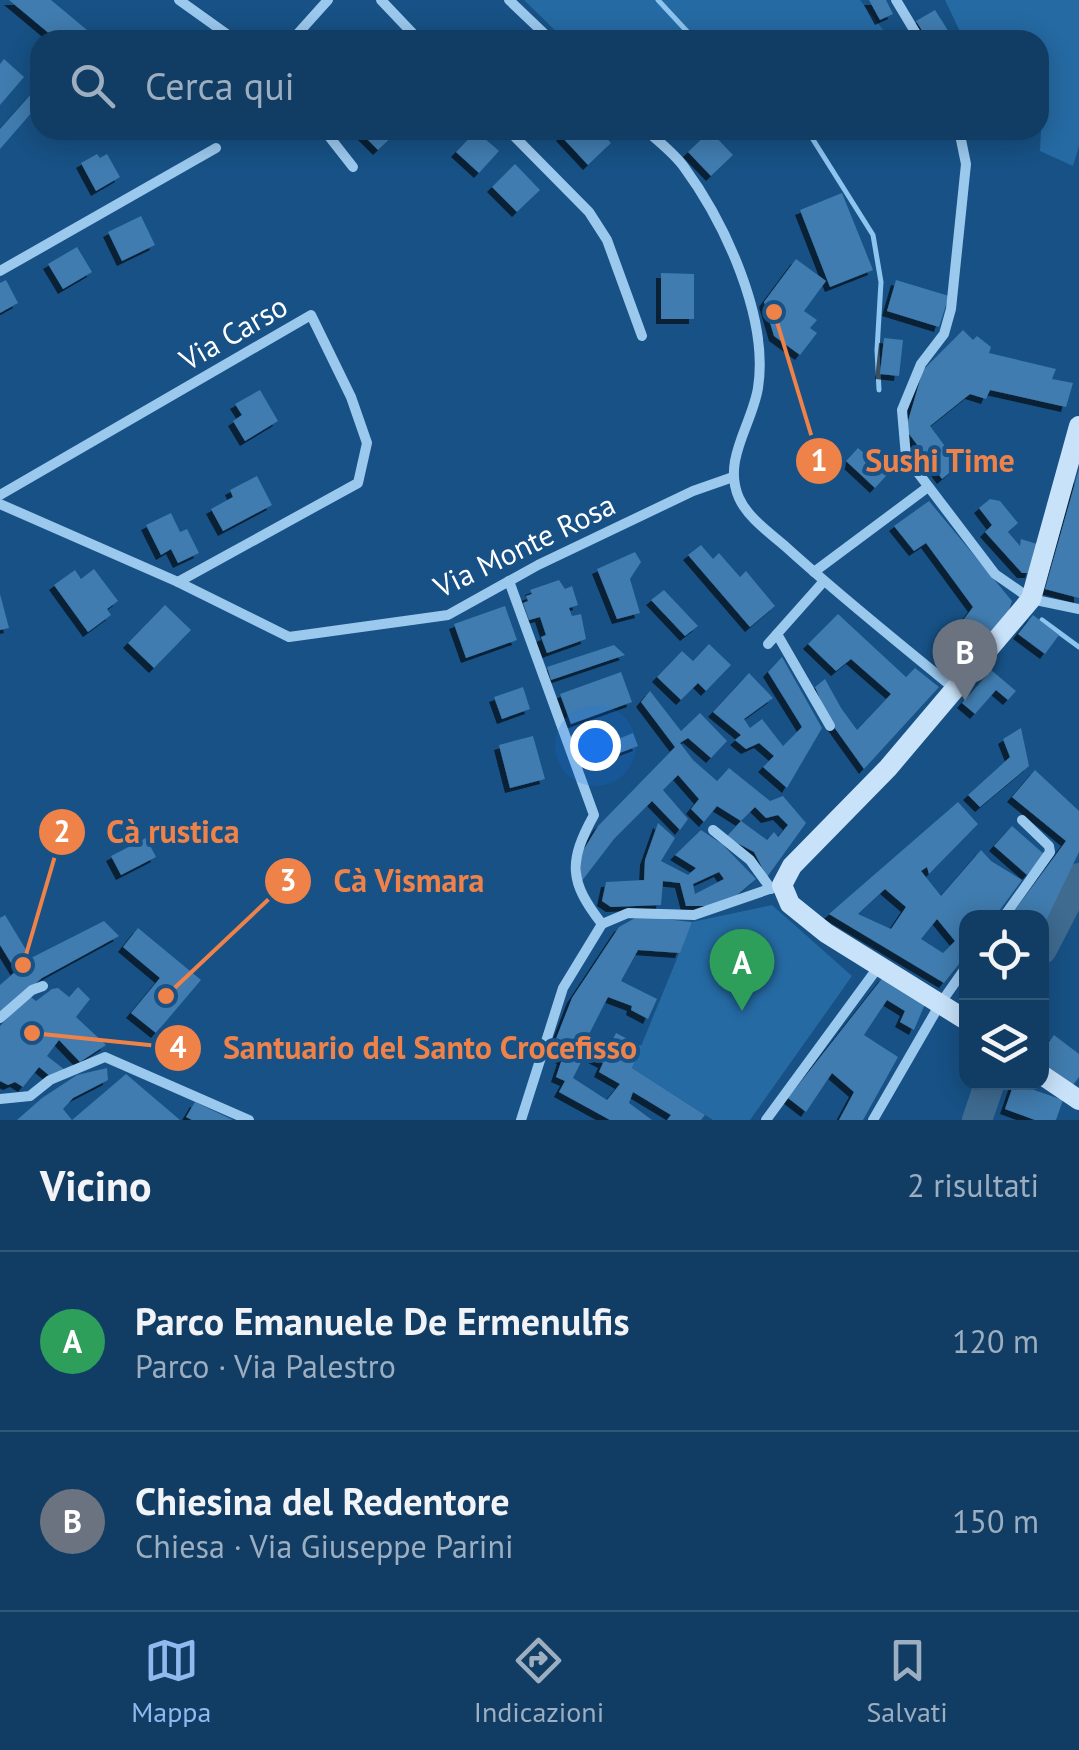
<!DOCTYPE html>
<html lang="it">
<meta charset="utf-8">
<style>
:root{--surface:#113d64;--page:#1a446a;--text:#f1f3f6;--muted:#9caebf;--line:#305678;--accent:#90b9f0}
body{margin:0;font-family:"PT Sans",sans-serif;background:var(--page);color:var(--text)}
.controls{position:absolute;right:30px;bottom:30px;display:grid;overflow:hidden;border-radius:20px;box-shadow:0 5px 25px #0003}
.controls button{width:90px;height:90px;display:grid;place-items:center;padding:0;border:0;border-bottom:2px solid var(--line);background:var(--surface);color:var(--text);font:50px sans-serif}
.you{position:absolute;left:595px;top:745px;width:35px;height:35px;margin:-25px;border:8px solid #fff;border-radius:50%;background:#1a73e8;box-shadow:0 0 0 15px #1a73e833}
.badge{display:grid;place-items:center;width:65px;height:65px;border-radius:50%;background:var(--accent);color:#fff;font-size:32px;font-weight:700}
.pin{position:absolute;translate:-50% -82px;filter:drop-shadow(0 2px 5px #0008)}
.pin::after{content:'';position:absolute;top:52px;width:35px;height:30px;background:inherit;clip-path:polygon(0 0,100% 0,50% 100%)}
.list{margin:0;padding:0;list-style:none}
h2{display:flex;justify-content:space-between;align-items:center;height:130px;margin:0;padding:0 40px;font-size:42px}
h2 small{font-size:32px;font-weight:400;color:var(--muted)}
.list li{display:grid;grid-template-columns:65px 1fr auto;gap:30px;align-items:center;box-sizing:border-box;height:180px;padding:0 40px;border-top:2px solid var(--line)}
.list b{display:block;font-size:38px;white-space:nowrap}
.list p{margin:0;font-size:32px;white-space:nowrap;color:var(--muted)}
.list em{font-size:32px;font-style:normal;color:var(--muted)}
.icon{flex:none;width:55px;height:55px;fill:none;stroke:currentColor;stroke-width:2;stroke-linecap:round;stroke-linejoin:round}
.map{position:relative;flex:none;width:1079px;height:1120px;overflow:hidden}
.search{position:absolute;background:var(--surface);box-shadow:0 5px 25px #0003;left:30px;right:30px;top:30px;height:110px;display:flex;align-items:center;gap:25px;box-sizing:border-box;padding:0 35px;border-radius:30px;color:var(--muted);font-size:38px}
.sheet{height:490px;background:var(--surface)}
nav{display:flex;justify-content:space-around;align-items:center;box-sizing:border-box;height:140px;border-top:2px solid var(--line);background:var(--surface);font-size:28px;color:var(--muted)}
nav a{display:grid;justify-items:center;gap:5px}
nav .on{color:var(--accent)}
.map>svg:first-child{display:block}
</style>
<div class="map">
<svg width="1079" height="1120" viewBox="0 0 1079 1120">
<defs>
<filter id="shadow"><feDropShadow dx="-5" dy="5" stdDeviation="0" flood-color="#0009"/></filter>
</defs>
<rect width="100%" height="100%" fill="#175185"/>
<g fill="#256aa3">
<path d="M524,0H860L891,40H565Z"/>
<path d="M945,0H1079V146L1073,166L1040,151L1042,110H1039V40H964Z"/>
<path d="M772,905L852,976L750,1120H713L632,1068L692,922Z"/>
</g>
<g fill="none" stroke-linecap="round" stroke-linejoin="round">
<g stroke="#8ec5f0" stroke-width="5">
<path d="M658,0L695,40"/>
<path d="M807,130L873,235L881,282L877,350L879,390"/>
<path d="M1042,620L1079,647"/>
</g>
<g stroke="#3f6b91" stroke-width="30">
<path d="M1042,949L1079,878"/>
<path d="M977,1120L990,1082"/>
</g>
</g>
<g fill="#3f7caf" fill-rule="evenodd" filter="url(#shadow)">
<path d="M9,0H51L99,40H57Z"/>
<path d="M869,0H886L893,14L880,20Z"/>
<path d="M935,10L949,32L936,40H928L916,21Z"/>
<path d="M4,59L24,77L0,105V64Z"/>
<path d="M40,84V103L0,149V129Z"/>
<path d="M358,130H399L378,150Z"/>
<path d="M568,130H599L611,143L588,165L561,136Z"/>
<path d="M476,131L499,151L479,173L456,152Z"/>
<path d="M710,131L733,155L711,176L688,152Z"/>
<path d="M97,154L100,158L107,154L120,177L96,191L81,163Z"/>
<path d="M515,164L540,190L517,212L492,187Z"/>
<path d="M842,193L873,270L830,287L800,210Z"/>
<path d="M141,216L155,245L122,261L108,232Z"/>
<path d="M77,247L92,272L63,289L48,264Z"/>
<path d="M796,259L826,281L804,311L817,320L810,328L817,333L800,355L774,336L764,302Z"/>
<path d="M661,273L694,274V319H661Z"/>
<path d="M6,280L18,303L0,313V283Z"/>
<path d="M896,280L949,296L939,327L887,311Z"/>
<path d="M963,330L973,340L977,336L991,347L989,353L1056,369L1052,379L1073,383L1066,407L990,390L986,399L970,394L930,426L959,465L942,479L907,431L908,421L923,370Z"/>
<path d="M884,338L903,340L899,376L880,374Z"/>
<path d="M260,390L278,421L245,441L233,421L242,415L235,404Z"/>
<path d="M858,448L871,459L880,450L896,465L875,488L846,461Z"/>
<path d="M1079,469V598L1045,589Z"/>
<path d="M257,476L272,505L223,531L211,509L233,497L230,490Z"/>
<path d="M990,499L1000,501L1018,523L1008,532L1020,546L1021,539L1037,544L1030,573H1022L985,532L992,525L979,508Z"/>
<path d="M929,501L1012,601L1008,613L960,676L938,654L973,607L926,543L914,551L894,526Z"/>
<path d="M171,513L180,532L187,529L199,553L178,563L171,549L161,555L146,525Z"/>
<path d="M701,545L713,559L719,553L740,577L746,571L775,606L750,627L688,555Z"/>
<path d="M635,552L641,562L630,579L640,613L617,619L597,569Z"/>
<path d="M94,569L118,601L107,609L111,615L88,632L54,585L75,570L81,579Z"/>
<path d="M559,580L565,589L572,586L578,605L569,608L572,616L581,614L586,639L547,653L541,637L546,635L540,617L529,620L523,603L528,601L526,596L532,594L530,590Z"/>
<path d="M664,590L698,626L685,636L651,600Z"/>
<path d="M0,594L9,628L0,630Z"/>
<path d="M165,605L191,630L154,668L128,643Z"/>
<path d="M505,606L517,640L466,658L454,624Z"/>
<path d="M838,614L906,677L915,668L939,687L864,769L829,720L815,687L825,679L841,708L857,730L891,694L851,659L836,671L808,644Z"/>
<path d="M1033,615L1059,635L1045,654L1018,634Z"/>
<path d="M709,644L731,665L706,691L698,683L681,700L657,677L682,651L693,661Z"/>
<path d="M614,645L625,655L551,680L547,667Z"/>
<path d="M782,657L822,728L787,788L763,767L774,756L759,743L746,749L735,740L741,735L713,712L749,673L773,698L744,719L750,728L762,719L783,746L802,727L768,672Z"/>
<path d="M991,670L1016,691L1008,700L996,690L975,714L962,703Z"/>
<path d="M621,672L632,702L571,724L560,694Z"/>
<path d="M523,687L530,709L502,719L494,697Z"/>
<path d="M650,691L681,731L700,713L727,741L711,758L688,738L680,743L693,760L717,781L729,768L770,801L783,796L806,823L767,877L754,852L726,837L741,821L767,840L774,832L778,837L788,825L778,815L766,818L755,807L741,821L717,806L704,822L691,809L699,799L678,775L663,790L688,819L680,830L652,801L614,839L581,882V854L598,826L675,747L641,702Z"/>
<path d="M1021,728L1029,766L980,807L968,795L1010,757L1003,739Z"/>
<path d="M633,733L638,746L596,762L591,750Z"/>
<path d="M533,736L545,779L510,788L499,745Z"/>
<path d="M1035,770L1079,811V852L1042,929V918H1009L1066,841L1012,797Z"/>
<path d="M958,802L978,824L929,874L927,867L921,871L941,896L981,850L991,861L1022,880L994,918H966V955L944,983L829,914ZM885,889L906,907L891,929L858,914ZM937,919L955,941L943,953L921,939Z"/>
<path d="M658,823L675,838L661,861L688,875L696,868L675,855L701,830L722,844L756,879L736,896L710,906H686L680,883L663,881L661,905L611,907L602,901L606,882L644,880L645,860ZM719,872L724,879L695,894L693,884Z"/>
<path d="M1012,826L1045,855L1027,875L994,846Z"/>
<path d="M146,838L156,857L121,875L111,856Z"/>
<path d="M5,915L31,958L104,921L119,936L42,978L0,1014V985L16,971L0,945V918Z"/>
<path d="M646,917L692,922L680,953L638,950L621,981L657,999L648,1019L631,1010L632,1006L608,997L587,1038L607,1051L616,1033L641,1046L632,1068L705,1115L701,1120H667L671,1115L633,1092L629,1103L652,1120H610L559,1092L565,1081L556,1077L562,1059L550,1054L572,998L619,927L635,918ZM585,1054L603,1063L599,1072L620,1084L607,1100L573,1078Z"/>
<path d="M138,928L201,980L156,1033L131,1013L160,978L123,947Z"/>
<path d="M884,976L925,1004L914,1030L900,1022L905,1011L887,1000L864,1035L898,1057L863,1120H839L854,1092L832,1073L806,1112L788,1098Z"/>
<path d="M78,987L90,999L76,1017L106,1045L80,1062L59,1040L47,1056L65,1070L51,1077L39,1067L23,1087L15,1082L8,1085L0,1081V1026L28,995L36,1001L52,989L58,988L69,997Z"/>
<path d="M1054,1035L1079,1054V1077L1073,1085L1042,1063V1052Z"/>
<path d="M107,1068L108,1080L73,1098L63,1109L72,1120L126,1074L180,1120H17L42,1098L77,1075Z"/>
<path d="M1014,1083L1063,1100L1056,1120H1035L1005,1109Z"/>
<path d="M195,1102L233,1120H192L186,1117Z"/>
</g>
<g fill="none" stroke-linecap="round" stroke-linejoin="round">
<g stroke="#9bc8ed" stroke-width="10">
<path d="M179,0L235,40"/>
<path d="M381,0L419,40"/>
<path d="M509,0L551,40"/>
<path d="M896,0L920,40"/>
<path d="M292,40L328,0"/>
<path d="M324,130L353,167"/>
<path d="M508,130L589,212L607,240L642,336"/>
<path d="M646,130C659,142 674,153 684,167C725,223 769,318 758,388C752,425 722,460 739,498C748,518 770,533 786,547C841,597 899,643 956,690"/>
<path d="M959,130L966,164L951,309L944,334L921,364L902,410L906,457L995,574L1031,599L1079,609"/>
<path d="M0,271L216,148"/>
<path d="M0,495L311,315L351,397L367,443L358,483L178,582"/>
<path d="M0,504L178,582L289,637L448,615L538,565L693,491L733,477"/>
<path d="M814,572L928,487"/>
<path d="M509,581L594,815C568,862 569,882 602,924"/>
<path d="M777,634L830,726"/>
<path d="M768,644L824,581"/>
<path d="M713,830L750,860L771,889"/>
<path d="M1003,918L1050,852L1049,846L1022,820"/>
<path d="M0,1018L32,990L43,986"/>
<path d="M0,1099L30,1096L50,1080L105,1057L249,1120"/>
<path d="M521,1120L563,988L602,924L628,913L694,915L781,885"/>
<path d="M766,1120L879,966"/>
<path d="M873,1120L940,1004L966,967"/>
</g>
<g stroke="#c8e2f9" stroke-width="20">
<path d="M966,1020L826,933L790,904L782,885L792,866L888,768L1031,599L1079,426"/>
<path d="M1042,1075L1079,1100"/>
</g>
</g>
<g text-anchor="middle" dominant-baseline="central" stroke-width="8" stroke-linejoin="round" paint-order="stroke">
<g font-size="30" fill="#fff" stroke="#175185">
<text transform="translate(233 332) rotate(-30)">Via Carso</text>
<text transform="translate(524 545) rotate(-26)">Via Monte Rosa</text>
</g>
</g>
<path fill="none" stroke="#ee8249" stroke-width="4" d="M774 312L819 461M23 965L62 832M166 996L288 881M32 1033L178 1048"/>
<g fill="#ee8249" stroke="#175185" stroke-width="4">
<circle cx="774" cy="312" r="10"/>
<circle cx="23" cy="965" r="10"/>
<circle cx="166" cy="996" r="10"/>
<circle cx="32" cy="1033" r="10"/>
<circle cx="819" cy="461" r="25"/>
<circle cx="62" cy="832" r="25"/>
<circle cx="288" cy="881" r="25"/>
<circle cx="178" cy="1048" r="25"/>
</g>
<g font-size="30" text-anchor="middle" font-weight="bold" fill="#fff">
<text x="819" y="471">1</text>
<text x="62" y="842">2</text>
<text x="288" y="891">3</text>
<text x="178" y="1058">4</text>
</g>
<g font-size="32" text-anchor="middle" font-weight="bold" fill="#ee8249" stroke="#175185" stroke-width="8" stroke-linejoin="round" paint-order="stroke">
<text x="940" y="472">Sushi Time</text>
<text x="173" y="843">Cà rustica</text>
<text x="409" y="892">Cà Vismara</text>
<text x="430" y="1059">Santuario del Santo Crocefisso</text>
</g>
</svg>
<div class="controls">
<button><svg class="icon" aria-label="locate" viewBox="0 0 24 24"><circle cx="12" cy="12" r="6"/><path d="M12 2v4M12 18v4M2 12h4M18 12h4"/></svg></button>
<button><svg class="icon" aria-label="layers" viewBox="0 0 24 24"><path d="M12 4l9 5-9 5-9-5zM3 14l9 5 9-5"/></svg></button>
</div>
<div class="you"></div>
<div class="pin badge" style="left:742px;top:1011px;background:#2e9e5b">A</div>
<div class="pin badge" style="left:965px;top:701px;background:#6b7280">B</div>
<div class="search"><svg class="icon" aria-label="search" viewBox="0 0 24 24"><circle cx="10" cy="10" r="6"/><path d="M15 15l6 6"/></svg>Cerca qui</div>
</div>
<section class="sheet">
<h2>Vicino<small>2 risultati</small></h2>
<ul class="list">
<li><span class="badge" style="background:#2e9e5b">A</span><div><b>Parco Emanuele De Ermenulfis</b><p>Parco · Via Palestro</p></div><em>120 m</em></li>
<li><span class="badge" style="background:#6b7280">B</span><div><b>Chiesina del Redentore</b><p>Chiesa · Via Giuseppe Parini</p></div><em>150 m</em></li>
</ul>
</section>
<nav>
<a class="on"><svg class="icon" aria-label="map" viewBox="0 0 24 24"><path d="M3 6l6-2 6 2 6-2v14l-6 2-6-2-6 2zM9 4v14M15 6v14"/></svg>Mappa</a>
<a><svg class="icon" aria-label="directions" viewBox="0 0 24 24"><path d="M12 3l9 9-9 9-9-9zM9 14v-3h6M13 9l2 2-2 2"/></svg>Indicazioni</a>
<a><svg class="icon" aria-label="saved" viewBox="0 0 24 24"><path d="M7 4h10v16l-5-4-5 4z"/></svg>Salvati</a>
</nav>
